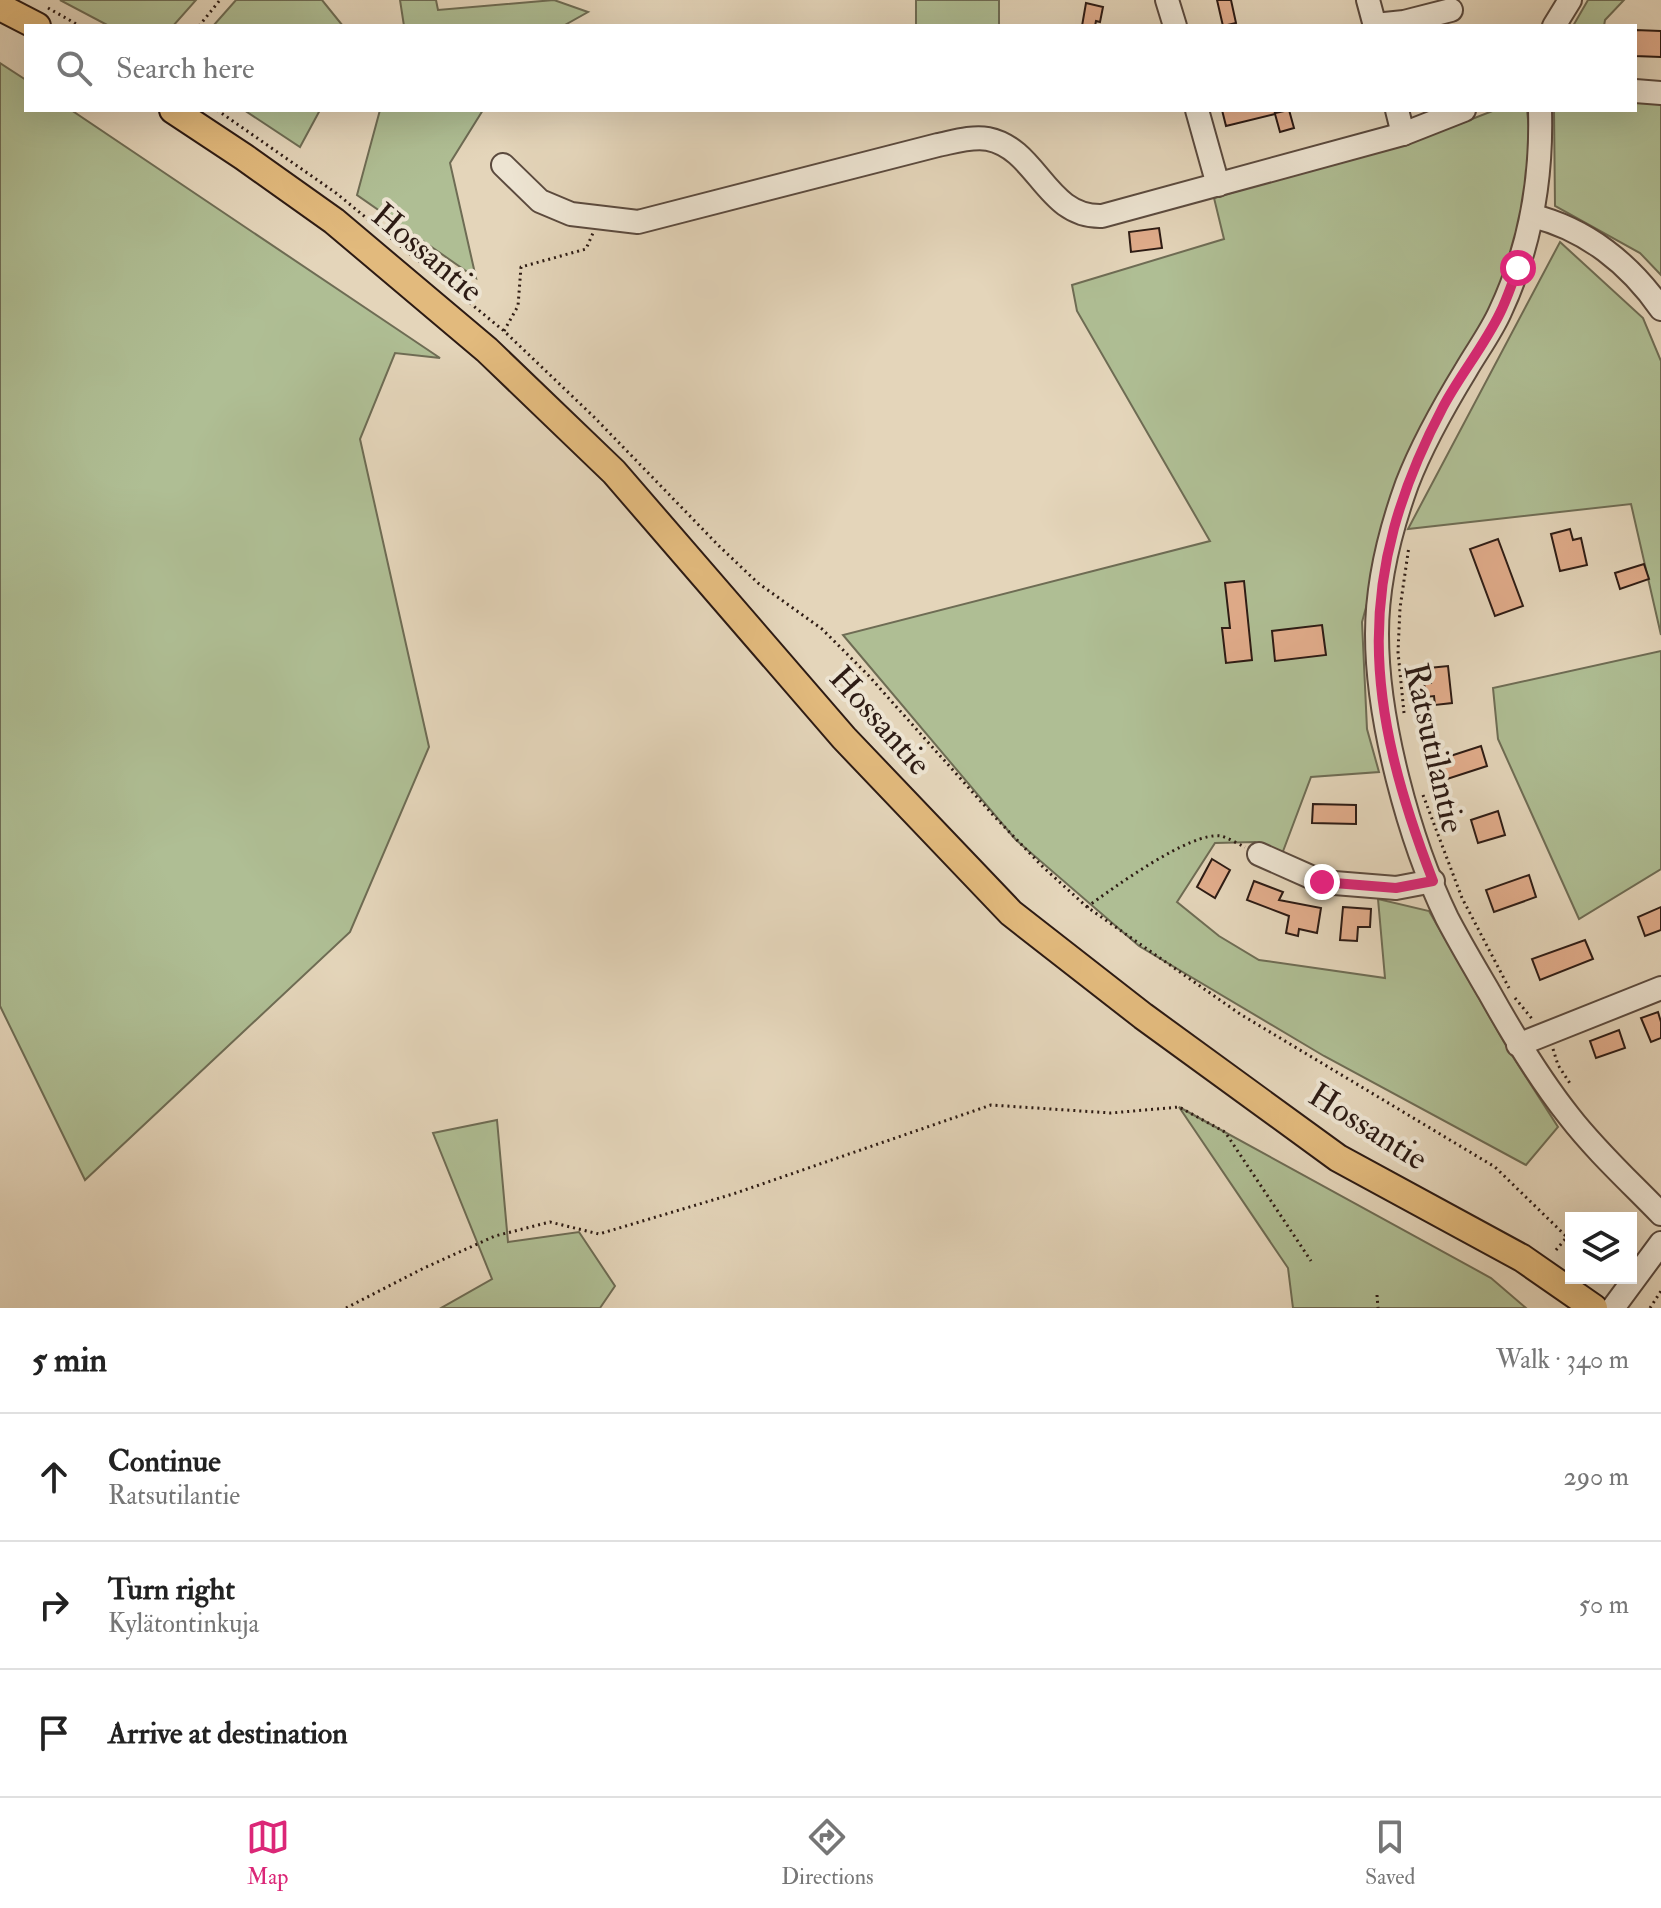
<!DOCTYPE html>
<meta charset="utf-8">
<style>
:root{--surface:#fff;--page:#f2f2f2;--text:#222;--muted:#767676;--line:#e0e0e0;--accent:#db2777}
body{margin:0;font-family:"IM FELL Double Pica",serif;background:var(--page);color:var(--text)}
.controls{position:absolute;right:24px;bottom:24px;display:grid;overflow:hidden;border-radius:0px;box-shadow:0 8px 32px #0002}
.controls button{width:72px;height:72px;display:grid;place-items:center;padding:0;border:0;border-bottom:2px solid var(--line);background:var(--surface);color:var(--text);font:40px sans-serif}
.stop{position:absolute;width:24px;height:24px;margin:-18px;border:6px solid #db2777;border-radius:50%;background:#fff}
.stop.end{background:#db2777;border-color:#fff;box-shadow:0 2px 8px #0008}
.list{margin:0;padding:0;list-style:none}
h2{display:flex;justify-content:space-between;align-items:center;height:104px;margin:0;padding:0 32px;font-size:34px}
h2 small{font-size:26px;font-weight:400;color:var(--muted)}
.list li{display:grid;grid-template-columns:52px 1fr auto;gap:24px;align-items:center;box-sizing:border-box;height:128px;padding:0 32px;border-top:2px solid var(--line)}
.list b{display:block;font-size:30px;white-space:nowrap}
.list p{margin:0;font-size:26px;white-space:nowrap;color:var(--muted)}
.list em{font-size:26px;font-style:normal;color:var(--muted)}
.icon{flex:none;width:44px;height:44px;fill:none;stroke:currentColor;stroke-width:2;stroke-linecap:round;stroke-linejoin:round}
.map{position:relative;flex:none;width:1661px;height:1308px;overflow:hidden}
.search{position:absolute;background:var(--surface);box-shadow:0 8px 32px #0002;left:24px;right:24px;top:24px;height:88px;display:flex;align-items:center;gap:20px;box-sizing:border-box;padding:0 28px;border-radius:0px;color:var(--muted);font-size:30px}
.sheet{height:488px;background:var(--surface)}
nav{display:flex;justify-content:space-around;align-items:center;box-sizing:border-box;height:112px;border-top:2px solid var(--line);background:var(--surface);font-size:22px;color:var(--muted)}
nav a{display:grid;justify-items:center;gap:4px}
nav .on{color:var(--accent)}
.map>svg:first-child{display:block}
</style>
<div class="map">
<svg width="1661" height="1308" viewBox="0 0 1661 1308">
<rect width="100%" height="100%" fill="#e4d5ba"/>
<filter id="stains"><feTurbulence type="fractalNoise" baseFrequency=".0025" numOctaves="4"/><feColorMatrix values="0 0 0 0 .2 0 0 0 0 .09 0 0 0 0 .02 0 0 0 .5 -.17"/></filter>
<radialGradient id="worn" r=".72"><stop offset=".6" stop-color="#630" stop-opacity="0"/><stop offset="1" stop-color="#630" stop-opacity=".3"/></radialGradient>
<g fill="#afbe94" stroke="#6e6c54" stroke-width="2">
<path d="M60,0H196L173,26H109Z"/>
<path d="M236,0H322L343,26H213Z"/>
<path d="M400,0H436L438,10L554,0L588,12L563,26H404Z"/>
<rect x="916" y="0" width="83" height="26"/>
<path d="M1588,0H1624L1605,20L1604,26H1573Z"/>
<path d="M0,63L26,80V110H71L440,358L395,353L360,439L429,747L350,932L85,1180L0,1006Z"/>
<path d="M1635,99H1661V275L1640,253L1555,206L1554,110H1635Z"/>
<path d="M244,110H320L300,147Z"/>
<path d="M380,110H483L450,163L476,278L357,195Z"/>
<path d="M1495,110H1527L1532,156L1523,218L1507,272L1485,319L1408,453L1362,622L1367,729L1379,772L1311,777L1282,854L1255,842L1215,843L1177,902L1219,936L1259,960L1385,978L1378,899L1429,911L1508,1049L1558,1127L1526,1165L1324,1056L1139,946L1016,840L843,635L1210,541L1077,311L1072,285L1224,239L1214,198L1454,126Z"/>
<path d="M1560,242L1643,318L1661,361V635L1631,504L1408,529Z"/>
<path d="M1661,651V869L1579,919L1498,739L1493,688Z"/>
<path d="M1179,1107L1491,1278L1526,1308H1293L1288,1268Z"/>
<path d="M497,1120L508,1242L579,1232L615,1286L600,1308H441L492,1279L433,1133Z"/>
</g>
<g fill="#e1ac8b" stroke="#2d1b14" stroke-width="2">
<path d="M1217,0H1231L1236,23L1223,26Z"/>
<path d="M1086,3L1103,7L1100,22L1096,21L1095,26H1082Z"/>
<path d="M1635,30L1661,31V57L1635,56Z"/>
<path d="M1222,110H1274L1275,113L1289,110L1294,128L1280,132L1275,114L1226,126Z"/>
<path d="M1159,228L1162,248L1131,252L1129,232Z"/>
<path d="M1570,529L1573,540L1581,538L1587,565L1560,571L1551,534Z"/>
<path d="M1498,539L1523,606L1495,616L1470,549Z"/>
<path d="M1644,564L1649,579L1620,589L1615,573Z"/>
<path d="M1244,581L1252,660L1226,663L1222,628H1230L1225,583Z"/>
<path d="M1322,625L1326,655L1275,661L1272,631Z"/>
<path d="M1448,666L1452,703L1435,705L1434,696L1426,697L1424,683H1431L1429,668Z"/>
<path d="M1481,746L1487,766L1444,780L1438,760Z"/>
<path d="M1313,804L1356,805V824L1312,823Z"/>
<path d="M1498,811L1505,835L1478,843L1471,820Z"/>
<path d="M1212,859L1230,870L1215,898L1197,887Z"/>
<path d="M1529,875L1536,897L1494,912L1486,890Z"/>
<path d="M1254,881L1283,892L1279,900L1321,908L1317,933L1299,929L1298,936L1286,933L1289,916L1247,900Z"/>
<path d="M1343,907L1371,909L1370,927H1358L1357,941L1340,940Z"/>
<path d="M1661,907V930L1645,936L1638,917Z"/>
<path d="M1585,940L1593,959L1540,980L1532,959Z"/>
<path d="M1658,1012L1661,1022V1038L1651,1042L1641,1018Z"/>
<path d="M1619,1030L1625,1048L1596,1058L1590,1041Z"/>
</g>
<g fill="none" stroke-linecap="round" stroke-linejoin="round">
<g stroke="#5b4a3e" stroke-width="26">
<g id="minor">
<path d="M1167,0L1175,26"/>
<path d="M1368,0L1375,26"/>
<path d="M1375,25L1404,22L1451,10"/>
<path d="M1554,26L1570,0"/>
<path d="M1635,91L1661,93"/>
<path d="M1197,110L1218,185"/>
<path d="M1397,110L1403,134"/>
<path d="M1540,110C1542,180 1530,248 1500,312C1491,332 1477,351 1466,370C1444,406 1422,445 1407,484C1390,531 1377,584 1377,634C1377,720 1409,840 1447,918C1460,943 1475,968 1489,992C1513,1035 1538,1077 1569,1116C1596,1151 1630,1182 1661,1214"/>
<path d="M503,165L540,201L571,214L638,222L938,145C953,142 972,136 988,139C1038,149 1046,218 1102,216L1403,134L1464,110"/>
<path d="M1533,216C1586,229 1630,264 1661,309"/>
<path d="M1259,854L1322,882L1396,888L1433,881"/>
<path d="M1518,1045L1661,988"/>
<path d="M1613,1308L1661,1243"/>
</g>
</g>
<g stroke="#2d1b14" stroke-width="30">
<g id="major">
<path d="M0,7L37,26"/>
<path d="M173,110L244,157L334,221L487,350L614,472L844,738L1011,913L1143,1016L1338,1158L1522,1258L1594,1308"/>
</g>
</g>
<g stroke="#2d1b14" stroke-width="3" stroke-dasharray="2 4" stroke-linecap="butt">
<path d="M48,8L80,26"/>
<path d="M199,26L220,0"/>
<path d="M217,110L336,193L504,331L594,417L718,545L758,583L822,629L868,675L993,815L1043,867L1087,907L1240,1014L1495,1167L1571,1241"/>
<path d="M504,331L518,306L521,267L586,249L593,233"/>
<path d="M1404,713L1398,652L1400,608L1409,546"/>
<path d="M1423,795L1462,898L1509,988"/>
<path d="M1087,907C1113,888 1191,831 1221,836C1229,838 1238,844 1245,847"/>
<path d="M1515,998L1533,1020"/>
<path d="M1553,1049L1558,1065L1571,1085"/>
<path d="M1556,1250L1567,1237"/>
<path d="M1377,1295L1378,1308"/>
<path d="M346,1308L424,1268L495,1236L550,1222L599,1234L733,1194L991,1105L1111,1113L1179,1107L1225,1132L1311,1261"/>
<path d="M1650,1308L1661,1291"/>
</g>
<use href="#minor" stroke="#ede4d2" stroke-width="22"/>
<use href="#major" stroke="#e2ba7d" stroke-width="26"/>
</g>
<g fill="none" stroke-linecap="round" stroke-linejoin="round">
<path stroke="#db2777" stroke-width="10" d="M1322,882L1396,888L1433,881C1365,705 1353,578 1443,407C1460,375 1484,346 1500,313C1507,299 1512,283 1518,268"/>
</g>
<g text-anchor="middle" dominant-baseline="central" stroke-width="8" stroke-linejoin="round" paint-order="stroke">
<g font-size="34" fill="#2d1b14" stroke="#ede4d2">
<text transform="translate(427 253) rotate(40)">Hossantie</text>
<text transform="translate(880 721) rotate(48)">Hossantie</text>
<text transform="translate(1434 748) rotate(77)">Ratsutilantie</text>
<text transform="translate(1368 1127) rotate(32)">Hossantie</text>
</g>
</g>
<rect width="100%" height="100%" filter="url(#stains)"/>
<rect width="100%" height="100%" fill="url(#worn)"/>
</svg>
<div class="controls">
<button><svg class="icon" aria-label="layers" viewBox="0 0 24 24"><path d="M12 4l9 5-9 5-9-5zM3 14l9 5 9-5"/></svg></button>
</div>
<div class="stop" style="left:1518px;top:268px"></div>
<div class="stop end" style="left:1322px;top:882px"></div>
<div class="search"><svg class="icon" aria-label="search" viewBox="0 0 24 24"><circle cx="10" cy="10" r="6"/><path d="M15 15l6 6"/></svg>Search here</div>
</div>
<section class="sheet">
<h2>5 min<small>Walk · 340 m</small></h2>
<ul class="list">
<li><svg class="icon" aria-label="ahead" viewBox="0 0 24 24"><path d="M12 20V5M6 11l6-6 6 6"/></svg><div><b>Continue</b><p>Ratsutilantie</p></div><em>290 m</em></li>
<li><svg class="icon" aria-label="right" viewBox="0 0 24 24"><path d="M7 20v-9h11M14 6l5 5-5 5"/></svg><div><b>Turn right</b><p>Kylätontinkuja</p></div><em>50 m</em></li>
<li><svg class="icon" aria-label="arrive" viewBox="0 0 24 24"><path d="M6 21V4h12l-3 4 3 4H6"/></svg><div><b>Arrive at destination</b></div></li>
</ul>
</section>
<nav>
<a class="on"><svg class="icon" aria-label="map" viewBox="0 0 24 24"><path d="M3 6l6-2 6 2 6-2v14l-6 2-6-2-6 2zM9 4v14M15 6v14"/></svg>Map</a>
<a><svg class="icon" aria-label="directions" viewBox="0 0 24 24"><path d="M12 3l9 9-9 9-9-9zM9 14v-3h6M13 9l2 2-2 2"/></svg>Directions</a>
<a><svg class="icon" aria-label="saved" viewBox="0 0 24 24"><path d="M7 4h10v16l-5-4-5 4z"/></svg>Saved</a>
</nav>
